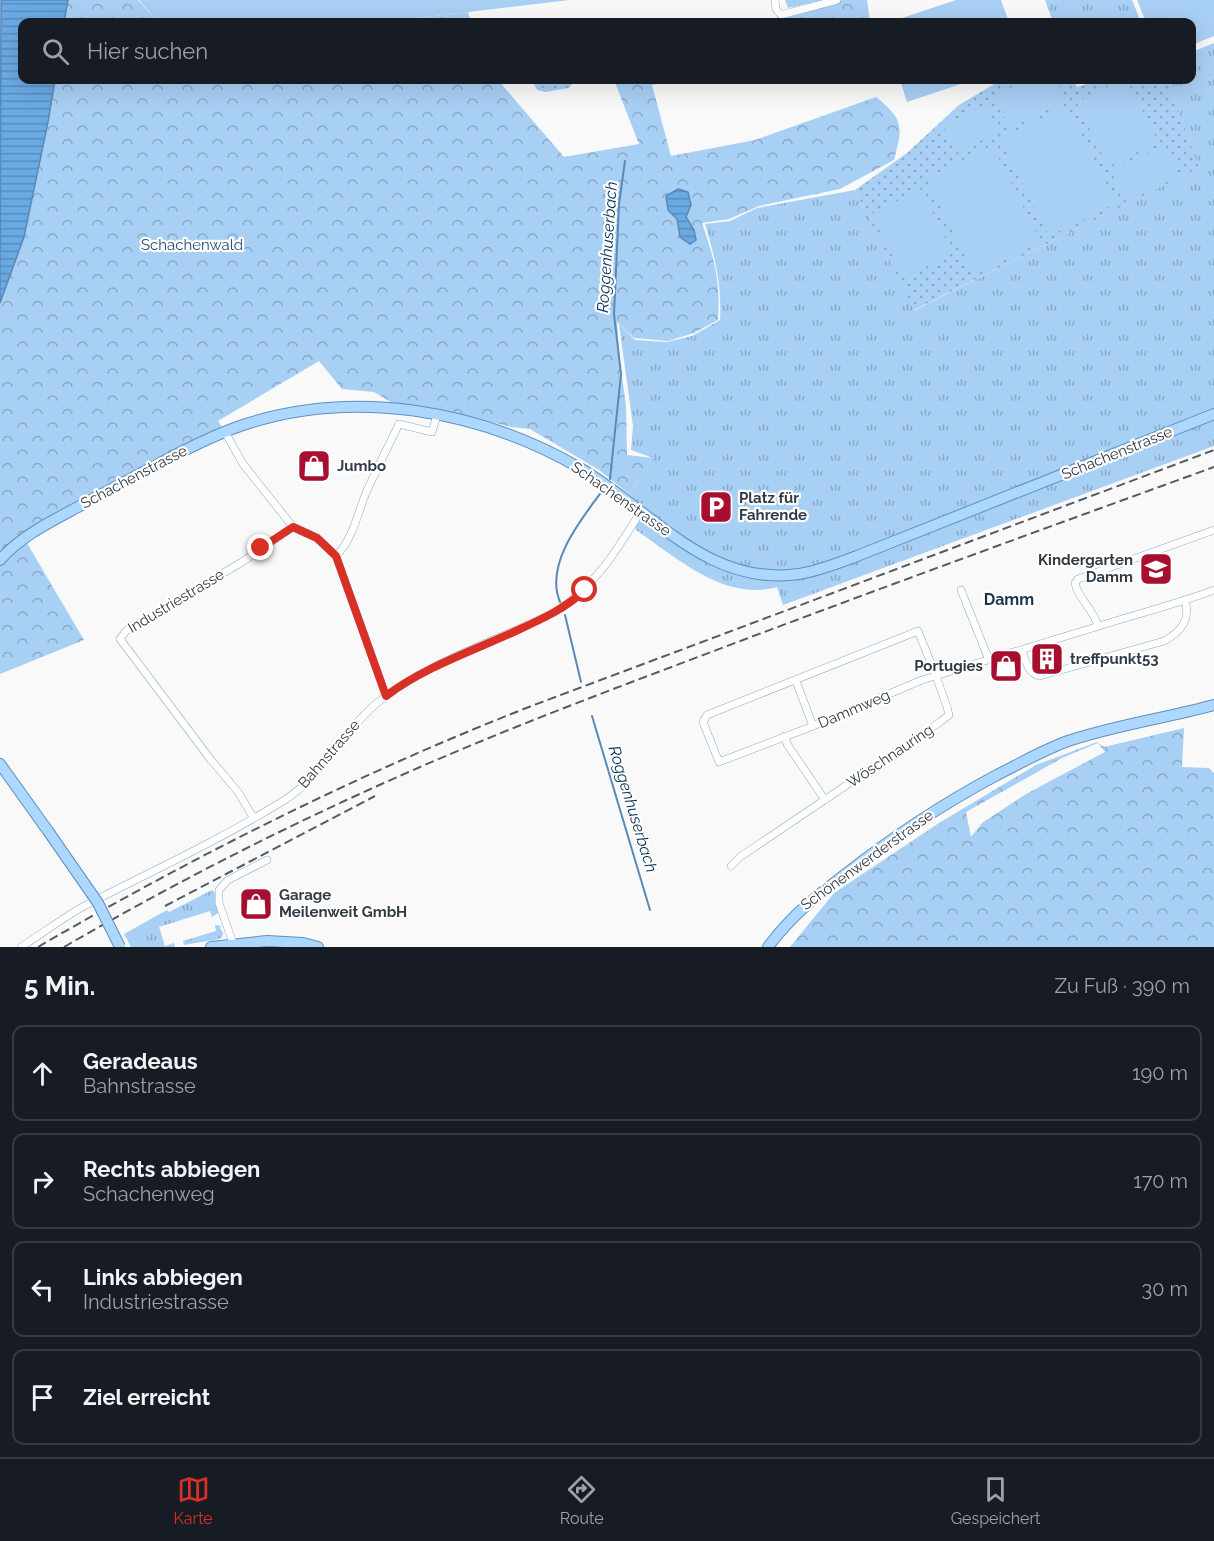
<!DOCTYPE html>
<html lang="de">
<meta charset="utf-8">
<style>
:root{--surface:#171b24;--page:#20242c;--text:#f1f3f6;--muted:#9ea1a6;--line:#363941;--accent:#d93025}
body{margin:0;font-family:Raleway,sans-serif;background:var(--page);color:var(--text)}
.stop{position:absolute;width:18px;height:18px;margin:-14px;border:4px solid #d93025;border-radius:50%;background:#fff}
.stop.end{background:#d93025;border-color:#fff;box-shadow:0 2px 6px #0008}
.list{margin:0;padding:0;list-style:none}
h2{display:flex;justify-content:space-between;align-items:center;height:78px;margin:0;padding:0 24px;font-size:26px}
h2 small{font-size:20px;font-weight:400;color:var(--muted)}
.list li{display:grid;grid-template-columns:39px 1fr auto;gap:18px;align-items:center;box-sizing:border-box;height:96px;margin:0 12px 12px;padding:0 12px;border:2px solid var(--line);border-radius:12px}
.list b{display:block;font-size:22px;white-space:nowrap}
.list p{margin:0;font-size:20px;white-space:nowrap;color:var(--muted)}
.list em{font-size:20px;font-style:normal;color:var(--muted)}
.icon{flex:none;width:33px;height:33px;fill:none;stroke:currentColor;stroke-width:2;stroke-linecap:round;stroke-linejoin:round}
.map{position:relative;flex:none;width:1214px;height:947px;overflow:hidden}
.search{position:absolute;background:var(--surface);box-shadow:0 6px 24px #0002;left:18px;right:18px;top:18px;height:66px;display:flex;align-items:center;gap:15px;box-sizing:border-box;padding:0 21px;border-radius:12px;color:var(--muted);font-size:22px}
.sheet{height:510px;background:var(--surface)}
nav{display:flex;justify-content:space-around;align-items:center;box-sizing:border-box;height:84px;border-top:2px solid var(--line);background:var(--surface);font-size:16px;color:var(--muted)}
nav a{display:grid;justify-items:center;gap:3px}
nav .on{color:var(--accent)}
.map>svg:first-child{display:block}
</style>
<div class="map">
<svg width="1214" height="947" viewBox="0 0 1214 947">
<defs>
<pattern id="grass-tufts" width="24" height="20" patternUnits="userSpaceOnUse" patternTransform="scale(1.5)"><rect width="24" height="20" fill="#a8cff4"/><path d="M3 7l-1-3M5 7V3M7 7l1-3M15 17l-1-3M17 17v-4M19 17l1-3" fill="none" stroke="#89a9c7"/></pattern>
<pattern id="forest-crowns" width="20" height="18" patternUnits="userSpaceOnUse" patternTransform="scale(1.5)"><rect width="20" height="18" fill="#a8cff4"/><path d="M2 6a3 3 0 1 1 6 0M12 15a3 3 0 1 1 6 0" fill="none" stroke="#89a9c7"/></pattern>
<pattern id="park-dots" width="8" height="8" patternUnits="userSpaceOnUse" patternTransform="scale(1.5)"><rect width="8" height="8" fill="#a8cff4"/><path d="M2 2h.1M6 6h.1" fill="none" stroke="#89a9c7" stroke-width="1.8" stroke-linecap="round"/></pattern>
<pattern id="water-rules" width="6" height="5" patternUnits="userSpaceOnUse" patternTransform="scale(1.5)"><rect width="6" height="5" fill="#6aaae4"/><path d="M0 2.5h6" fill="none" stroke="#588cbb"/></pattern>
</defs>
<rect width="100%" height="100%" fill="#f9f9f9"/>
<g fill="url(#grass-tufts)">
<path d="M785,0H823L788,8Z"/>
<path d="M1045,0H1132L1141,22H1053Z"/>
<path d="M1214,43V409L833,560L800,570L763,571L732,564L688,543L629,494L653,458L631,450L633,426L619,324L635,340L667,342L692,336L720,320C722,286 715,257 705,224L730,221L757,208L855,190L915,310L1198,168L1167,80H1192V52Z"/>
<path d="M1214,418V446L783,605L777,587C724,602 676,557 636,530L635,526L638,522L645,520C700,563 734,588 808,577Z"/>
<path d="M212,890L216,893L218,913L212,917L210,911L159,927L165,946L174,943L175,947H131L124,934L167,910L169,912Z"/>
<path d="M215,925L221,926L220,928L223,933L222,937L219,939L184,945L183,941L216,931Z"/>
</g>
<g fill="url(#forest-crowns)" fill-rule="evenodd">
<path d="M68,0H138L158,22H64Z"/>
<path d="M839,0H867L870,21L864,22H762Z"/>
<path d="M468,12L471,22H384Z"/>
<path d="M55,80H498L564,157L639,144L614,80H670L652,85L671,156L755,140L876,97C904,120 903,126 894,160L840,189L759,206L729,219L702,223C714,258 721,282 718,320L694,333L668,341L634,338L617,322L619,354L626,406L627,455L653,458L629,494L599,470L530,429L511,427L447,411L394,404L374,392L342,389L319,361L218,421L225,432L24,538L84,640L0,674V303L24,237L48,122Z"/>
<path d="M1184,728L1182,767L1209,768L1214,773V947H790L834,893L939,823L1036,765L1097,742L1104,747ZM1098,743L1105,752L1026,794L982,823L971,837L966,812L1062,758Z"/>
</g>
<g fill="url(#park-dots)">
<path d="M532,80H575L569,88L545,92L537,90Z"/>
<path d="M1001,80H1074L1077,87L1100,80H1167L1199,168L914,310L855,190L907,153L959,105Z"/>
</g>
<g fill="#a8cff4">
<path d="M139,0H570L384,22H158Z"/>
<path d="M956,0H1001L1009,22H890Z"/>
<path d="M1137,0H1214V36L1192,45V22H1146Z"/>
<path d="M900,80H973L907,102Z"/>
<path d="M1026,80H1056L1066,100L1010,128L994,96Z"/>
<path d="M1121,80H1127L1158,141L1108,167L1076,102Z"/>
<path d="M986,104L999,132L956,153L943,126Z"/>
<path d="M1067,106L1116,203L1049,236L1000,139Z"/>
<path d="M992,145L1041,242L975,275L926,179Z"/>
<path d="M1164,145L1180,176L1126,202L1111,171Z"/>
<path d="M921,189L953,253L904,278L871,214Z"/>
</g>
<g fill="url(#water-rules)" stroke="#5989b5" stroke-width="1.5">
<path d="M1,0H68L64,22H22V80H55L48,122L24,237L0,303Z"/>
<path d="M678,189L688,192L691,205L686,217L694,230L696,240L690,244L680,237L677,219L668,210L666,196Z"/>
</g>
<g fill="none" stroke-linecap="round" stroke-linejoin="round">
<g stroke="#5989b5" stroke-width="2">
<path d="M610,479L621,374L614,314L619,204L625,161"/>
<path d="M560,602C544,564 582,518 603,490"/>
<path d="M565,615L581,682"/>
<path d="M592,716L650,910"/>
</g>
<g stroke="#8da9c3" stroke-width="8">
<g id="minor">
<path d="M775,0L776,9L781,15L837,0"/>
<path d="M225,432L243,464L293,527L242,562L126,631L120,639L211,760L238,792L253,817"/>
<path d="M293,527L317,538L336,556L386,696"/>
<path d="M336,556C353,539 357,515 366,493C376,470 388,447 399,424L432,432L437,415"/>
<path d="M961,590L989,660"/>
<path d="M1098,626C1093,608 1078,599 1075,583L1078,579L1214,530"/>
<path d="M1022,650C1026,661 1027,673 1040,676L1164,641C1181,632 1191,620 1185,600"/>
<path d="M796,681L813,726"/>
<path d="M785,736L787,744L825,800"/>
<path d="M731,866L740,857L940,722L949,715L947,707L936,676L935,673L918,631L707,715L703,722L719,762L813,726L922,680C981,662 1040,644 1099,626C1137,614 1177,604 1214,590"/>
<path d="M234,946L219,903V890L228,880L267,860"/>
<path d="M21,947C43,933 64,917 86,905C152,871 220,840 283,801C322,777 342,732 377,703C427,662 497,641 555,612C595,586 616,552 641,511"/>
</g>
</g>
<g stroke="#5d90be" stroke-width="12">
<g id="primary">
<path d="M0,560C21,536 50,522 78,507C103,493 128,480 153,467C182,451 211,436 243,425C354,388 480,410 580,468C652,510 706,587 799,574C819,571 838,563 857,556L1214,414"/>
<path d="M0,764L48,831"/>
<path d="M211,947L267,941L303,943L318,947"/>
<path d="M768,947C792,915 815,897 847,873C894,836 943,804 995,776C1019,764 1043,750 1068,741C1116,725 1166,718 1214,705"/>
</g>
</g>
<use href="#minor" stroke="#fff" stroke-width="7"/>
<use href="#primary" stroke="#acd8ff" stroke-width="10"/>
<g stroke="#535c65" stroke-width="2" stroke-dasharray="9 4.5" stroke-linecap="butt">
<path d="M165,906L375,796"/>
<path d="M38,947C198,854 362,772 534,705L1214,450"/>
<path d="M64,947C176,882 292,823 411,771C520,723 632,682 743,640C900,581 1057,524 1214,467"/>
</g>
<g stroke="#5d90be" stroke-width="12" stroke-linecap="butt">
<path id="primary-bridge" d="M48,831L98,903L120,947"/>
</g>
<use href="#primary-bridge" stroke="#acd8ff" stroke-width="10"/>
</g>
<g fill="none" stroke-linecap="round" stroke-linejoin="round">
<path stroke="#d93025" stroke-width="8" d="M261,548L293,527L317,538L336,556L386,696C424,667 475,650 518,630C542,619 566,608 585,590"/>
</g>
<defs>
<g id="shop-square" transform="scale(1.725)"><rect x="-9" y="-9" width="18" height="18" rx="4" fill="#a70e2f" stroke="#fff"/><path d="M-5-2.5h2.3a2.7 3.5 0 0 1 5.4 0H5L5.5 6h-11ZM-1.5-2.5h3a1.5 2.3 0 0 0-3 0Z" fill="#fff"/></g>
<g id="parking-square" transform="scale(1.725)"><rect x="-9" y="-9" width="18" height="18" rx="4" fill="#a70e2f" stroke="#fff"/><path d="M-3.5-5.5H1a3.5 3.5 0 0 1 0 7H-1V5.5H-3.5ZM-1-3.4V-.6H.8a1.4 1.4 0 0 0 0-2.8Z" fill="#fff"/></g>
<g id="school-square" transform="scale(1.725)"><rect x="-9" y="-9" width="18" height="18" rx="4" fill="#a70e2f" stroke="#fff"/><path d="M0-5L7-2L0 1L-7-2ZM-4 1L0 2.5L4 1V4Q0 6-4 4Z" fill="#fff"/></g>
<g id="building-square" transform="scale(1.725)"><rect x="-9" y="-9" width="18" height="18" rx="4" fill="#a70e2f" stroke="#fff"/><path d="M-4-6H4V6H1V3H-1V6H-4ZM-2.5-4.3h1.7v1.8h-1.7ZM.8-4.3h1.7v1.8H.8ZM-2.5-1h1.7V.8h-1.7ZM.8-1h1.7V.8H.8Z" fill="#fff"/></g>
</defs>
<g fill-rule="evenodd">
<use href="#shop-square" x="314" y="466"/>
<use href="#parking-square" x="716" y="507"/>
<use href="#school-square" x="1156" y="569"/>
<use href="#building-square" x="1047" y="659"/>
<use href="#shop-square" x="1006" y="666"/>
<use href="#shop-square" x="256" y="904"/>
</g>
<g text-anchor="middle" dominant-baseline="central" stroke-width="4.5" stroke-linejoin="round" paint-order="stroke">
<g font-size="15" fill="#1f4d74" stroke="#fff">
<text x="192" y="245">Schachenwald</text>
</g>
<g font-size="15" fill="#303b46" stroke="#fff">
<text transform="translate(1117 453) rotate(-22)">Schachenstrasse</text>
<text transform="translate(134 477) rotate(-28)">Schachenstrasse</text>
<text transform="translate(621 499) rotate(35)">Schachenstrasse</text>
<text transform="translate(176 601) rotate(-31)">Industriestrasse</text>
<text transform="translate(854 709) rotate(-23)">Dammweg</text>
<text transform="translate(329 754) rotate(-49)">Bahnstrasse</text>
<text transform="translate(890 756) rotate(-34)">Wöschnauring</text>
<text transform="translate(867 860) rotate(-36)">Schönenwerderstrasse</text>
</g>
<g font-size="15" font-weight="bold" fill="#303b46" stroke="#fff" text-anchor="start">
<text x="337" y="466">Jumbo</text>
<text x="739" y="498">Platz für<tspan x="739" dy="17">Fahrende</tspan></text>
<text x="1133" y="560" text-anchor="end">Kindergarten<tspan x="1133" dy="17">Damm</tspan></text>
<text x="1070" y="659">treffpunkt53</text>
<text x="983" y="666" text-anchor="end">Portugies</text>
<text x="279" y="895">Garage<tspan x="279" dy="17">Meilenweit GmbH</tspan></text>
</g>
<g font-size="16" font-style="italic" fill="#003156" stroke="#fff">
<text transform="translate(607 247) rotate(-86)">Roggenhuserbach</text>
<text transform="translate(633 809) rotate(73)">Roggenhuserbach</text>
</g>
<g font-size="16" font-weight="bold" fill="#1b3248" stroke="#fff">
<text x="1009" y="599">Damm</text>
</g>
</g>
</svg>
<div class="stop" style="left:585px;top:590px"></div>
<div class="stop end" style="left:261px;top:548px"></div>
<div class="search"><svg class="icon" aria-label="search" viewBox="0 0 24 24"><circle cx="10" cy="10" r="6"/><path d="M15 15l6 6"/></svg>Hier suchen</div>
</div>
<section class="sheet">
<h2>5 Min.<small>Zu Fuß · 390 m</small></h2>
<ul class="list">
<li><svg class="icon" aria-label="ahead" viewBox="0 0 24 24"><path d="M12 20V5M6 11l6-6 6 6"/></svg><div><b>Geradeaus</b><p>Bahnstrasse</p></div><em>190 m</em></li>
<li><svg class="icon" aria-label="right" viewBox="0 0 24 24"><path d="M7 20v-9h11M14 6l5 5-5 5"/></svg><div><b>Rechts abbiegen</b><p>Schachenweg</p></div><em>170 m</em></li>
<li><svg class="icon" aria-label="left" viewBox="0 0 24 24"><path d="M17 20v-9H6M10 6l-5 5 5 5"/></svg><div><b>Links abbiegen</b><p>Industriestrasse</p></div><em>30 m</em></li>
<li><svg class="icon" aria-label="arrive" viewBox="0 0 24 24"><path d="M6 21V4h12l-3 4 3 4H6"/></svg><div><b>Ziel erreicht</b></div></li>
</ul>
</section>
<nav>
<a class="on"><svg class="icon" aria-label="map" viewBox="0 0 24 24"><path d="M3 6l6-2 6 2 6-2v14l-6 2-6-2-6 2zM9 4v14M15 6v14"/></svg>Karte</a>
<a><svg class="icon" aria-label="directions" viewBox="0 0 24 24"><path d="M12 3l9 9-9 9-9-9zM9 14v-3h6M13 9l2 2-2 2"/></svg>Route</a>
<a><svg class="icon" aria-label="saved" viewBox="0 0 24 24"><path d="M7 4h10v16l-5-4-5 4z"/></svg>Gespeichert</a>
</nav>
